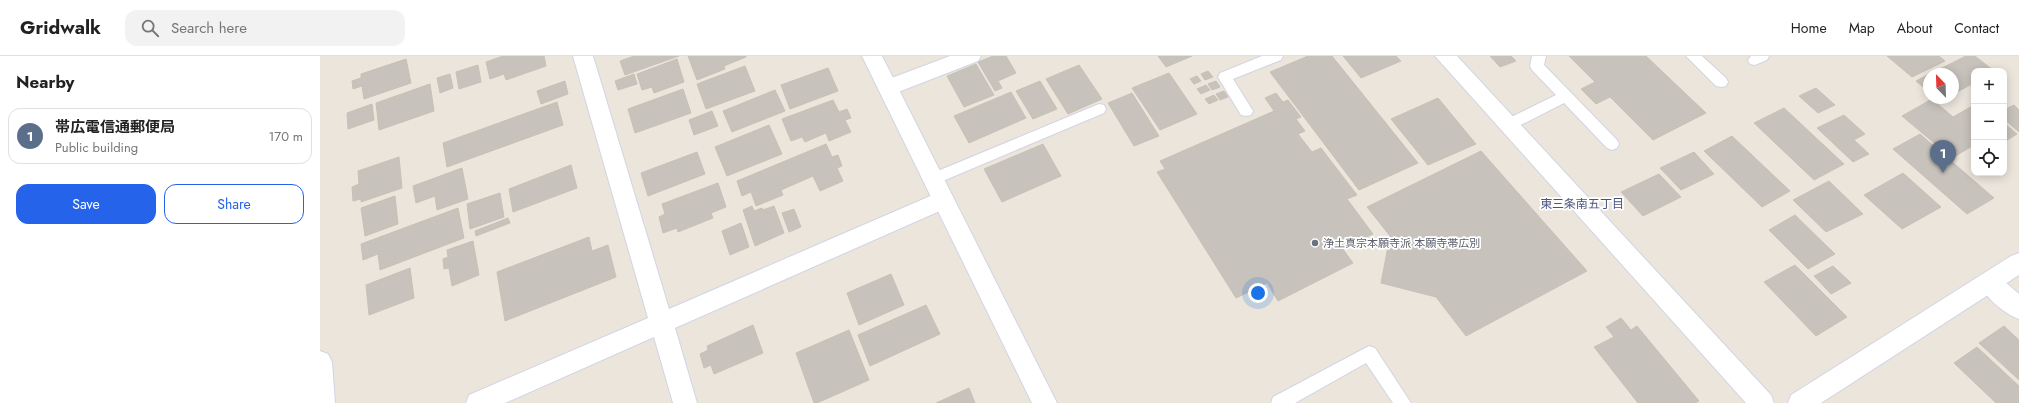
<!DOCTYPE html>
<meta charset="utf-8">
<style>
:root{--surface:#fff;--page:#f2f2f2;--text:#222;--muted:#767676;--line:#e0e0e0;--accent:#2563eb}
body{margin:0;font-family:Jost,"Noto Sans JP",sans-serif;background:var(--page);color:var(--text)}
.controls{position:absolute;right:12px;top:12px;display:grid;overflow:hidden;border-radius:8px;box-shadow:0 2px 10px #0003}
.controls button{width:36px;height:36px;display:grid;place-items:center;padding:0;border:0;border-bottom:1px solid var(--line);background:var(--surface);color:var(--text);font:20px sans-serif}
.compass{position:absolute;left:1603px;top:12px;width:36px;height:36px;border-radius:50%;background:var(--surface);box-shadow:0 2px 10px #0003;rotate:337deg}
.you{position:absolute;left:938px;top:237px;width:14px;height:14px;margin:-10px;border:3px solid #fff;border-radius:50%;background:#1a73e8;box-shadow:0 0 0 6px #1a73e833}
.badge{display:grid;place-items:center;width:26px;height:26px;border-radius:50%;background:var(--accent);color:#fff;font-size:13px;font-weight:700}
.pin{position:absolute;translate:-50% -33px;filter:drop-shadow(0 1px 2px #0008)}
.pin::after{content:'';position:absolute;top:21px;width:14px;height:12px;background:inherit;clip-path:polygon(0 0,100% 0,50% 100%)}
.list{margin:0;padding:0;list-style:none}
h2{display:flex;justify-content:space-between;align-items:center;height:52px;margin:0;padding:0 16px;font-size:17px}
h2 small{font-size:13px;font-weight:400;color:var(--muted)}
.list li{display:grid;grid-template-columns:26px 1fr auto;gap:12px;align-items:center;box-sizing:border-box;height:56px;margin:0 8px 8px;padding:0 8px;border:1px solid var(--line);border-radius:12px}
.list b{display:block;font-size:15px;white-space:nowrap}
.list p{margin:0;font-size:13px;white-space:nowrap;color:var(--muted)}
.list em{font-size:13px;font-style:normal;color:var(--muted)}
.actions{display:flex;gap:8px;padding:12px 16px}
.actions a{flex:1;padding:9px 0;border:1px solid var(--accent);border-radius:12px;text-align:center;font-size:14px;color:var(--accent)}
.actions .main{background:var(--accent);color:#fff}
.icon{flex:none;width:22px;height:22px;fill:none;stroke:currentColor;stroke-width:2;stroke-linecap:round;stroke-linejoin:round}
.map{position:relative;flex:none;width:1699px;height:347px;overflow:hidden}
header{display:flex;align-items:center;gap:24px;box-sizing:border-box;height:56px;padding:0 20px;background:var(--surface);border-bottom:1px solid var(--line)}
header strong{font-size:19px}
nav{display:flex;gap:22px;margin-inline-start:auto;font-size:14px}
.search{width:280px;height:36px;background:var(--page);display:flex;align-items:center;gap:10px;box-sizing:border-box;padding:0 14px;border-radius:12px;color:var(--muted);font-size:15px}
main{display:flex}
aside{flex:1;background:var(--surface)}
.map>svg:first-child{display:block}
</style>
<header>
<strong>Gridwalk</strong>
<div class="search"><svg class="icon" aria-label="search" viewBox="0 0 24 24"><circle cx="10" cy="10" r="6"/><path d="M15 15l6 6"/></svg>Search here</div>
<nav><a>Home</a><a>Map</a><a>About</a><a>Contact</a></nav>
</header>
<main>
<aside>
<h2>Nearby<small></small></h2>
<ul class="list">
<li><span class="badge" style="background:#5c6f8a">1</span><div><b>帯広電信通郵便局</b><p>Public building</p></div><em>170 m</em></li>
</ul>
<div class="actions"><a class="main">Save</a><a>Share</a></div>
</aside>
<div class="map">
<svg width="1699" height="347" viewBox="0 0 1699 347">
<rect width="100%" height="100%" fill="#ece5dc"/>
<g fill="#c7c2bb" stroke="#c7c1b5">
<path d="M183,0H224L226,10L186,24L184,18L170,23L166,6Z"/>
<path d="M314,0H359L305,19L300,5Z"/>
<path d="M368,0H426V1L404,10L405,13L377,24Z"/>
<path d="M673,0H686L696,17L678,25L682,32L675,35L658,6Z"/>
<path d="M838,0H872L846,11Z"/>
<path d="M988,0H1012L1098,107L1039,134L950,16Z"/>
<path d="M1023,0H1076L1081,5L1041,22Z"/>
<path d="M1170,0H1191L1196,5L1180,11Z"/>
<path d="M1249,0H1326L1386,57L1333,84L1290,41L1276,48L1261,33L1275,26Z"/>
<path d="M1567,0H1619L1625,5L1592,21Z"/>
<path d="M1646,0H1655L1674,15H1654V27L1633,38V18H1610Z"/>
<path d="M86,3L91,27L44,43L42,30L33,33L32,25L41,22V18Z"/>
<path d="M357,3L364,26L334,37L332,31L322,34L317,18Z"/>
<path d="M656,8L674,39L644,51L627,20Z"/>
<path d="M158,9L161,26L139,33L136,16Z"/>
<path d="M759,9L782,43L748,58L726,23Z"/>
<path d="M425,10L435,35L386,53L377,28Z"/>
<path d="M508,12L518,35L470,53L461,29Z"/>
<path d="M888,15L893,21L885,24L881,18Z"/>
<path d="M849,17L877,58L840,74L812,32Z"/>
<path d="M130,18L133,32L120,37L117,22Z"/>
<path d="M314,18L317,28L298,34L295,25Z"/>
<path d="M1609,18V36L1596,25Z"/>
<path d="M877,20L881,25L874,28L870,23Z"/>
<path d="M245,25L248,38L221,48L217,35Z"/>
<path d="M720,25L737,53L713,63L696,35Z"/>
<path d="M896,25L900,31L892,34L888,28Z"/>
<path d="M110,28L114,55L59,74L56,47Z"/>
<path d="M886,29L890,34L881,38L877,33Z"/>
<path d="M1496,32L1515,49L1498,57L1479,40Z"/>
<path d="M363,33L371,57L315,77L308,53Z"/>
<path d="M455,34L465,55L412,76L403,55Z"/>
<path d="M904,35L908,41L900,44L896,38Z"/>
<path d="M691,36L706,62L649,87L634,60Z"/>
<path d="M812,37L839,80L814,90L788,47Z"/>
<path d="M956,37L963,46L968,44L981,61L976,63L985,75L978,78L992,96L1001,92L1037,139L1027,143L1053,178L1022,192L1033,207L958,245L947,227L916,242L837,116L845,113L840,105L954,55L945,42Z"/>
<path d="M894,39L898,44L889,48L885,43Z"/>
<path d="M1118,42L1156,88L1108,109L1071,63Z"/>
<path d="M1612,43L1633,61L1654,49V89L1632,102L1582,60Z"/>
<path d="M513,44L519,56L527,53L531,62L525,64L531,76L509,85L506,77L485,86L482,81L471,85L462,63Z"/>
<path d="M237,46L243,69L127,111L123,87Z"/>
<path d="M52,48L54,64L28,73L27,57Z"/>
<path d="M1694,49L1699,54V76L1684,63V54Z"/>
<path d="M1464,52L1524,108L1494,124L1434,67Z"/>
<path d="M392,55L398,70L374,79L369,64Z"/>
<path d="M1524,59L1545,78L1534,84L1549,98L1533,106L1497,72Z"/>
<path d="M1684,67L1697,78L1684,86Z"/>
<path d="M449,69L462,98L407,120L395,91Z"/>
<path d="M1600,78L1674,142L1647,158L1573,93Z"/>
<path d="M1412,80L1470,135L1442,151L1384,95Z"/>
<path d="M506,88L512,101L518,99L522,110L517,112L523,125L500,135L493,120L461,134L463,139L436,150L431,136L422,140L417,125Z"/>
<path d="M723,88L741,120L682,146L664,113Z"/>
<path d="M1161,95L1267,215L1146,280L1116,241L1061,227L1070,180L1047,151Z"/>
<path d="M377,96L385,118L328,140L321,117Z"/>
<path d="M1374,96L1394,118L1361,134L1340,112Z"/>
<path d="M79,101L82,132L41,146V143L33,145L32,131L39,128L38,115Z"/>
<path d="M251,109L257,132L193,156L189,133Z"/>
<path d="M142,112L148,143L117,154L115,140L96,147L93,130Z"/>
<path d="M1583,117L1621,151L1582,173L1544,139Z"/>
<path d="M1339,118L1361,141L1323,160L1301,136Z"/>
<path d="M1509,125L1543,158L1506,176L1473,144Z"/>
<path d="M398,127L406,151L391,157L393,162L358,176L357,172L343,177L339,161L345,158L342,148Z"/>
<path d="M180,137L184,161L150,173L147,148Z"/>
<path d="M75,140L78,168L45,180L41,152Z"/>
<path d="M432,150L434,155L442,152L443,154L454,150L464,177L435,190L423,154Z"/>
<path d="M138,152L144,182L60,214L58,198L43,204L41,188Z"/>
<path d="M474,153L481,171L469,176L462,157Z"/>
<path d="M1475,159L1515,198L1488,213L1449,174Z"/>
<path d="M188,162L190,167L156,180L155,175Z"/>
<path d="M421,167L429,191L410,199L402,175Z"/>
<path d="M269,181L272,195L288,189L296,221L185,265L177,216Z"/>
<path d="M153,185L159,219L132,230L129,212L124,213L123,203L128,201L127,194Z"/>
<path d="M1475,209L1527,261L1496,280L1444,226Z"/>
<path d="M1513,210L1531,227L1511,238L1494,220Z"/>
<path d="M90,212L94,242L49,259L46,229Z"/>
<path d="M571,218L584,249L539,269L527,237Z"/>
<path d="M606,249L620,278L550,310L538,279Z"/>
<path d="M1301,262L1311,274L1317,270L1379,345L1375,347H1318L1274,291L1294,281L1286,271Z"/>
<path d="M433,269L443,297L394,318L391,309L384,312L380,298L388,294L387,290Z"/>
<path d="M1684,270L1699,284V324L1659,287Z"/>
<path d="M529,274L549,324L497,347H494L476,297Z"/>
<path d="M1657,291L1699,330V347H1676L1634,307Z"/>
<path d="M649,332L655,347H616Z"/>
</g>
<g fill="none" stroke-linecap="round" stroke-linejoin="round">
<g stroke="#d1d4e3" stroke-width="2">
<g id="service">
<path d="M942,0H963L961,4L913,23L933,55L931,59L926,60L921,59L898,21L900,17Z"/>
<path d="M1212,0H1226L1224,9L1297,84L1299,88L1297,92L1292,94L1287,92L1244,47L1193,73L1188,75L1183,73L1181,69L1183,65L1236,39L1212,14L1210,10Z"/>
<path d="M1366,0H1382L1406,22L1408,26L1406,30L1401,31L1396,30Z"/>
<path d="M1431,0H1449L1447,4L1435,9L1430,8L1428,4Z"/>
<path d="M779,48L784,49L786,53L784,57L618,127L613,129L608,127L606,123L608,119Z"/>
<path d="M1049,290L1055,292L1091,347H1073L1046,307L975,347H951L953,341Z"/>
</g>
</g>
<g stroke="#d1d4e3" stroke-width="2">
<g id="minor">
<path d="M253,0H273L349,253L615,138L623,135L631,138L634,144L631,150L355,272L377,347H353L334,281L185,347H146L149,339L328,262Z"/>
<path d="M630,0H661L658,5L568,40L561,38L558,32L561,26Z"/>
<path d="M1669,216L1677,219L1699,238V263C1684,258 1664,240 1658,226L1661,219Z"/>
</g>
</g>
<g stroke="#d1d4e3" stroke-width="2">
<g id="tertiary">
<path d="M542,0H562L737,347H712Z"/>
<path d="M1115,0H1137L1451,339L1454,347H1426Z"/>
<path d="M1699,197V219L1501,347H1468L1471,339L1691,200Z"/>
<path d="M0,295L8,298L12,306L15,347H0Z"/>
</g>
</g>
<use href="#service" fill="#fff" fill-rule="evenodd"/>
<use href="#minor" fill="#fff" fill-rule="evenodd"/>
<use href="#tertiary" fill="#fff" fill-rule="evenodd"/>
</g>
<circle fill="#6b7280" stroke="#fff" stroke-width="1.5" cx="995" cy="187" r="4"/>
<g text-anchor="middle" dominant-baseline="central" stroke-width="3.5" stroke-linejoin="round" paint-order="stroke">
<g font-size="11" fill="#5b616d" stroke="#fff" text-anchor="start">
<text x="1003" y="187">浄土真宗本願寺派 本願寺帯広別</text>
</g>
<g font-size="12" fill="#4a537b" stroke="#fff">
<text x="1262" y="148">東三条南五丁目</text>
</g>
</g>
</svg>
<div class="controls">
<button>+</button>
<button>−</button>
<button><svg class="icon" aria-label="locate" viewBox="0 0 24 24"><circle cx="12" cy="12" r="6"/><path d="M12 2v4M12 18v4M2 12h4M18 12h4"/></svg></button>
</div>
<svg class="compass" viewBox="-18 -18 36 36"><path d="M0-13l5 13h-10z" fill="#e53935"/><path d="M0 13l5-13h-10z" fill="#767676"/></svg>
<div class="you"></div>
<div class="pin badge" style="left:1623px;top:117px;background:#5c6f8a">1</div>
</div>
</main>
